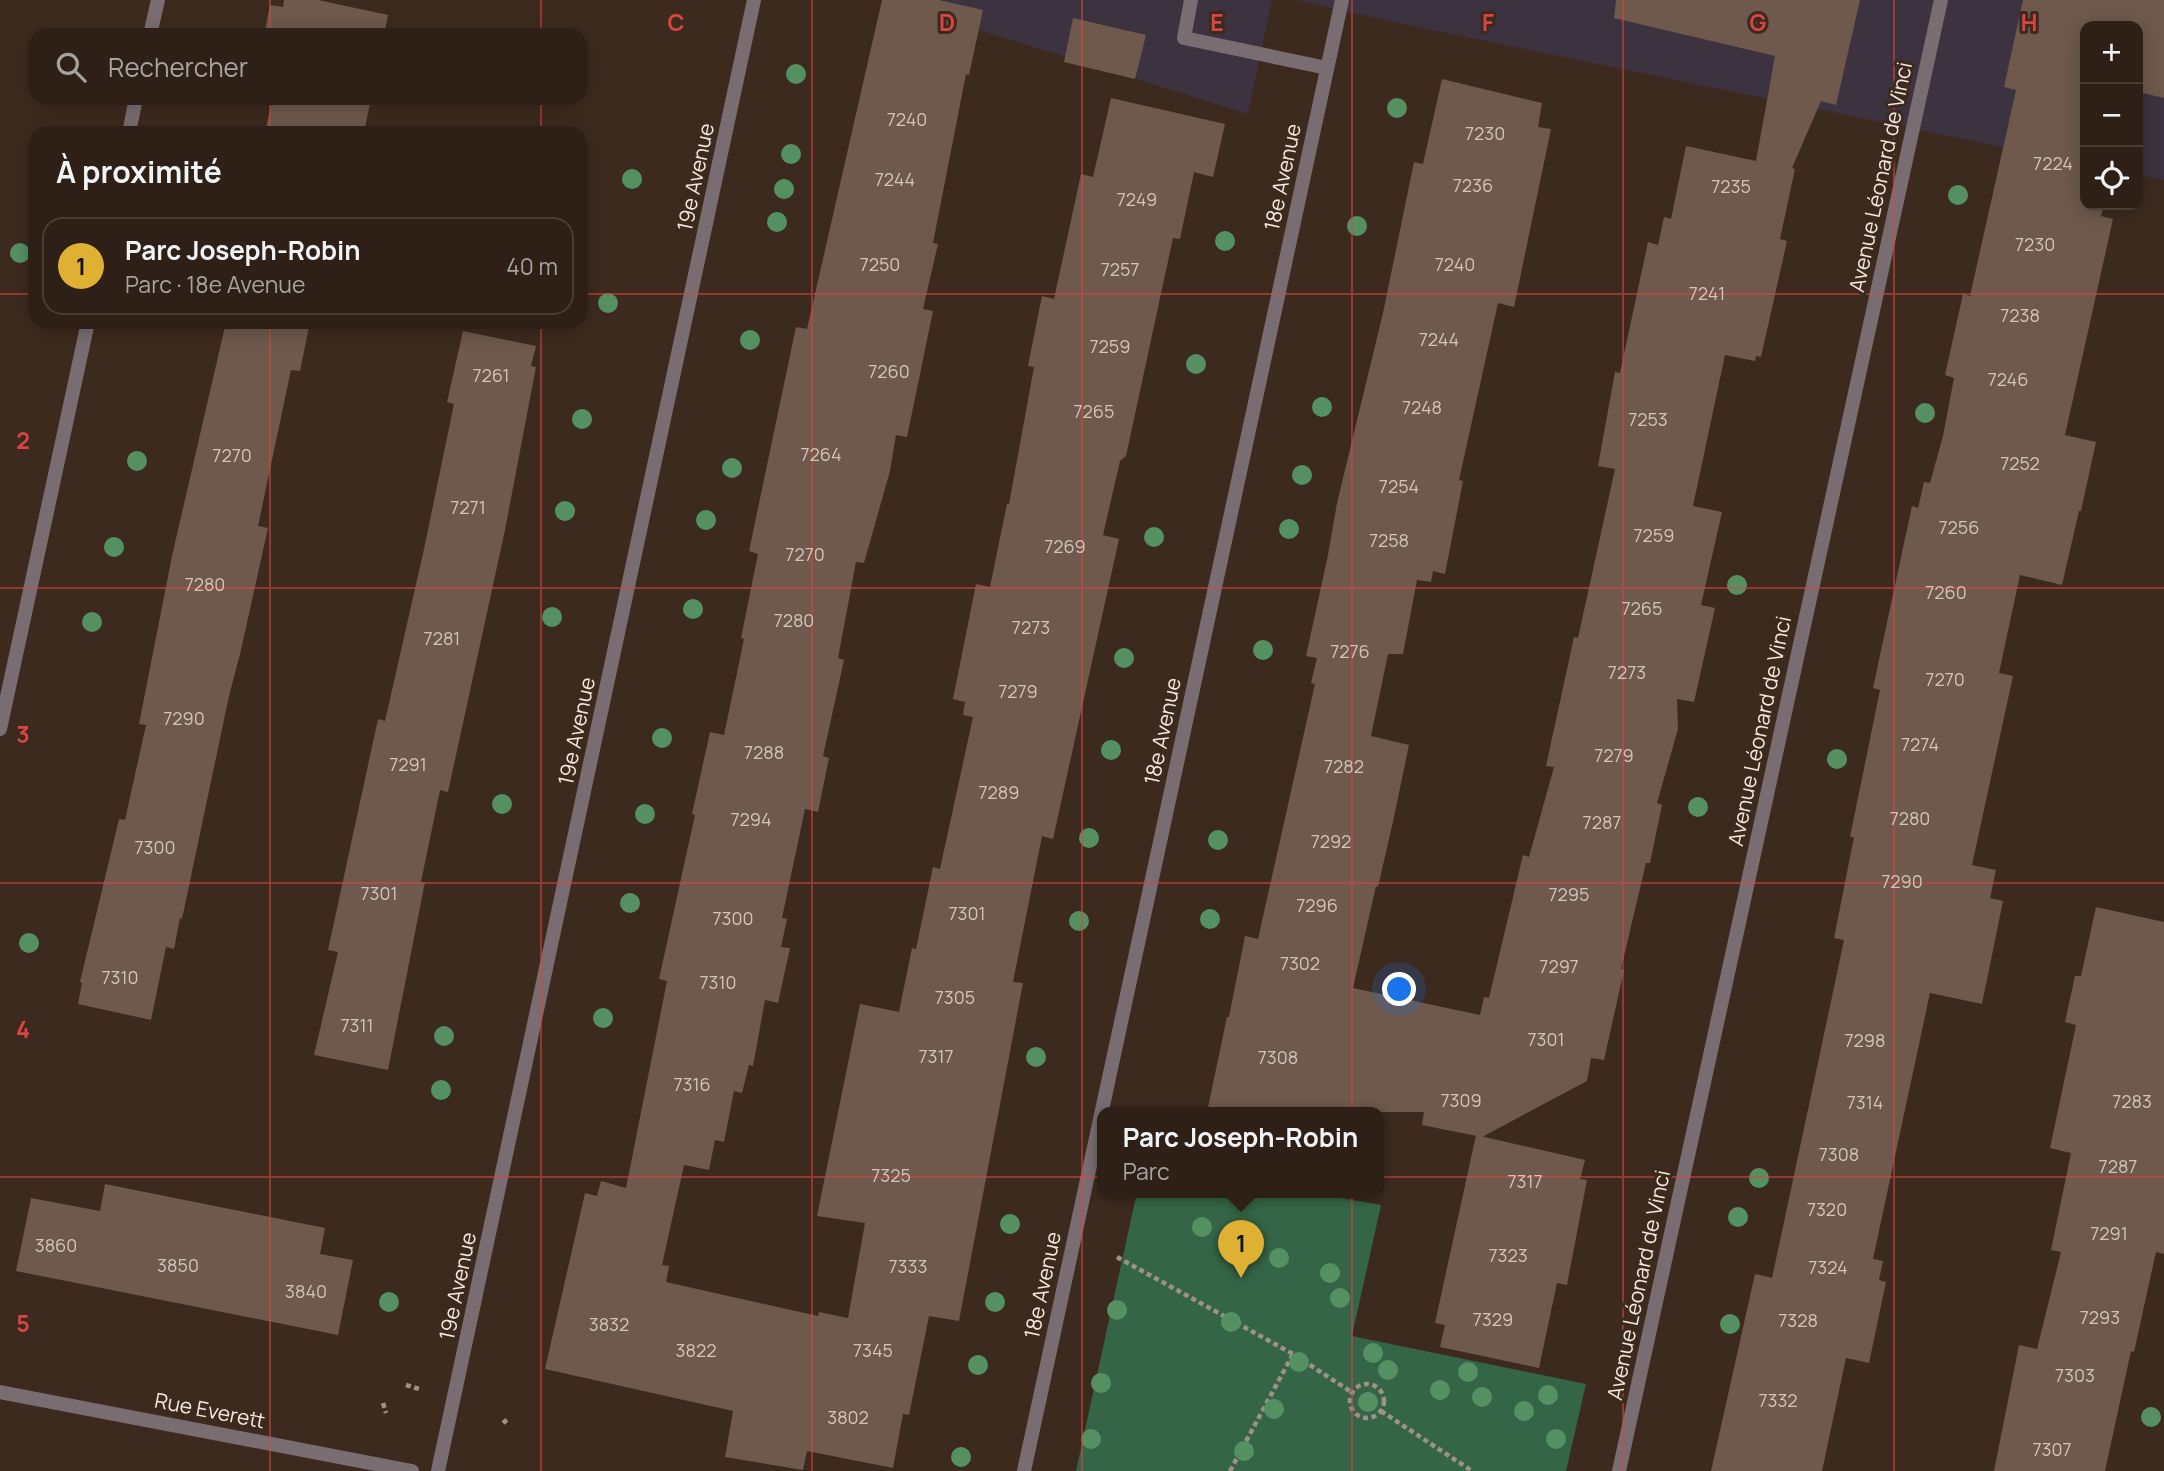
<!DOCTYPE html>
<html lang="fr">
<meta charset="utf-8">
<style>
:root{--surface:#2e2016;--page:#3a2d23;--text:#f1f3f6;--muted:#a7a3a1;--line:#493e35;--accent:#deb133}
body{margin:0;font-family:Manrope,sans-serif;background:var(--page);color:var(--text)}
.controls{position:absolute;right:21px;top:21px;display:grid;overflow:hidden;border-radius:14px;box-shadow:0 4px 18px #0003}
.controls button{width:63px;height:63px;display:grid;place-items:center;padding:0;border:0;border-bottom:2px solid var(--line);background:var(--surface);color:var(--text);font:35px sans-serif}
.you{position:absolute;left:1400px;top:990px;width:24px;height:24px;margin:-18px;border:5px solid #fff;border-radius:50%;background:#1a73e8;box-shadow:0 0 0 10px #1a73e833}
.badge{display:grid;place-items:center;width:46px;height:46px;border-radius:50%;background:var(--accent);color:#111;font-size:23px;font-weight:700}
.pin{position:absolute;translate:-50% -58px;filter:drop-shadow(0 2px 4px #0008)}
.pin::after{content:'';position:absolute;top:37px;width:24px;height:21px;background:inherit;clip-path:polygon(0 0,100% 0,50% 100%)}
.popup{position:absolute;left:1097px;top:1107px;width:287px;height:91px;box-sizing:border-box;display:grid;place-content:center;border-radius:14px;background:var(--surface);filter:drop-shadow(0 2px 5px #0005);font-size:23px;white-space:nowrap;color:var(--muted)}
.popup b{font-size:26px;color:var(--text)}
.popup::after{content:'';position:absolute;left:50%;top:100%;margin-left:-14px;border:14px solid transparent;border-top-color:var(--surface)}
.list{margin:0;padding:0;list-style:none}
h2{display:flex;justify-content:space-between;align-items:center;height:91px;margin:0;padding:0 28px;font-size:30px}
h2 small{font-size:23px;font-weight:400;color:var(--muted)}
.list li{display:grid;grid-template-columns:46px 1fr auto;gap:21px;align-items:center;box-sizing:border-box;height:98px;margin:0 14px 14px;padding:0 14px;border:2px solid var(--line);border-radius:21px}
.list b{display:block;font-size:26px;white-space:nowrap}
.list p{margin:0;font-size:23px;white-space:nowrap;color:var(--muted)}
.list em{font-size:23px;font-style:normal;color:var(--muted)}
.icon{flex:none;width:38px;height:38px;fill:none;stroke:currentColor;stroke-width:2;stroke-linecap:round;stroke-linejoin:round}
.map{position:relative;flex:none;width:2164px;height:1471px;overflow:hidden}
.search{position:absolute;background:var(--surface);box-shadow:0 4px 18px #0003;left:28px;top:28px;width:560px;height:77px;display:flex;align-items:center;gap:18px;box-sizing:border-box;padding:0 24px;border-radius:21px;color:var(--muted);font-size:26px}
.panel{position:absolute;background:var(--surface);box-shadow:0 4px 18px #0003;left:28px;top:126px;width:560px;height:203px;border-radius:21px}
.map>svg:first-child{display:block}
</style>
<div class="map">
<svg width="2164" height="1471" viewBox="0 0 2164 1471">
<rect width="100%" height="100%" fill="#3d2a1e"/>
<g fill="#3d3240">
<path d="M883,0H1272L1248,114Z"/>
<path d="M1296,0H2164V180L2138,175V26H2085V164L1408,25Z"/>
</g>
<path fill="#356547" d="M1137,1192H1308L1381,1205L1352,1336L1586,1384L1566,1471H1076Z"/>
<g fill="#6e594c">
<path d="M284,0H318L388,15L384,35H264L270,5L283,7Z"/>
<path d="M882,0H939L983,10L969,75L966,74L933,243L938,244L923,309L933,311L907,437L896,435L890,471L864,563L856,562L838,658L844,660L823,756L829,758L818,812L805,809L782,918L787,919L781,947L790,948L778,1003L765,1000L753,1066L749,1065L742,1093L734,1091L724,1142L715,1140L709,1170L684,1165L662,1265L669,1266L666,1282L818,1316L819,1312L848,1318L865,1223L817,1216L860,1004L899,1012L912,948L916,949L933,867L940,869L973,717L963,715L965,702L953,699L976,584L990,587L1007,504H1009L1034,367L1028,366L1042,296L1054,299L1081,174L1093,177L1111,98L1225,124L1213,177L1194,172L1180,239L1173,238L1126,456L1120,461L1103,535L1119,539L1053,839L1042,836L1013,982L1023,983L959,1321L929,1316L909,1415L903,1414L893,1468L807,1451L803,1470L725,1457L733,1411L545,1369L585,1193L597,1196L601,1181L626,1188L667,981L659,979L695,815L692,814L710,732L724,735L744,639L741,638L758,554L749,551L796,327L807,329Z"/>
<path d="M1616,0H1860L1836,105L1821,101L1792,168L1795,169L1780,239L1787,241L1761,357L1756,356L1755,361L1725,355L1693,506L1722,512L1701,605L1715,608L1694,702L1677,699L1678,729L1657,803L1662,805L1650,863H1646L1621,969L1624,970L1604,1060L1591,1058L1587,1081L1482,1137L1422,1125L1424,1112H1207L1227,1017H1229L1245,936L1258,939L1315,684L1311,683L1317,658L1306,656L1328,555L1337,503L1383,313L1414,162L1423,164L1442,79L1542,103L1538,127L1551,129L1514,307L1498,303L1459,480L1463,481L1445,574L1433,571L1431,582L1417,580L1403,654H1388L1371,736L1409,745L1394,817L1378,887L1376,886L1353,988L1480,1015L1484,997L1489,998L1523,855L1529,857L1554,767L1546,766L1574,637L1578,638L1615,469L1598,466L1615,372L1620,373L1648,242L1658,245L1664,217L1671,219L1686,146L1756,161L1775,56L1614,18Z"/>
<path d="M2023,0H2164V98L2138,92V26H2085V205H2104L2101,216L2113,219L2065,435L2096,442L2081,511H2079L2062,585L2020,575L1999,673L2013,676L1972,865L1996,870L1990,898L2003,901L1982,1004L1930,993L1873,1259L1883,1261L1879,1280L1886,1282L1869,1363L1846,1358L1822,1471H1711L1755,1274L1772,1278L1819,1058L1844,940L1834,938L1854,837H1850L1880,690L1873,688L1912,506L1918,508L1924,482L1930,483L1943,436L1954,378L1945,375L1963,294L1970,296L2016,90L2004,87Z"/>
<path d="M1073,18L1146,35L1135,79L1064,62Z"/>
<path d="M266,98H371L364,133H265L271,104L265,103Z"/>
<path d="M226,322H310L300,371L291,370L258,526L268,528L241,650L229,696L182,919L180,918L174,949L166,947L151,1020L78,1004L82,983L80,982L119,819L125,820L146,725L139,724L172,556Z"/>
<path d="M463,331L536,346L531,366L536,367L505,530L448,792L440,790L421,882H425L388,1070L314,1055L338,952L328,950L378,719L385,721L424,549L454,404L447,402Z"/>
<path d="M2096,907L2164,922V1254L2156,1252L2134,1352L2131,1351L2105,1471H1994L2019,1345L2037,1349L2061,1252L2051,1250L2071,1153L2050,1148L2076,1025L2065,1022L2075,976H2081Z"/>
<path d="M1476,1135L1585,1160L1580,1179L1587,1180L1567,1285L1557,1283L1539,1368L1440,1347L1445,1325L1435,1323Z"/>
<path d="M105,1184L325,1228L320,1254L353,1260L338,1335L16,1271L31,1198L100,1211Z"/>
</g>
<g fill="none" stroke-linecap="round" stroke-linejoin="round">
<g stroke="#a09187" stroke-width="4.5" stroke-dasharray="5 3.5" stroke-linecap="butt">
<path d="M1117,1257L1293,1354L1353,1393"/>
<circle cx="1367" cy="1401" r="17"/>
<path d="M406,1385L419,1389"/>
<path d="M383,1403L386,1413"/>
<path d="M1381,1411L1472,1471"/>
<path d="M503,1423L508,1419"/>
<path d="M1230,1471L1293,1354"/>
</g>
<path stroke="#796d72" stroke-width="14" d="M1191,0L1184,38L1327,68"/>
<g stroke="#796d72" stroke-width="14">
<path d="M150,35L158,0"/>
<path d="M129,133L136,98"/>
<path d="M0,729L88,322"/>
<path d="M0,1392L412,1471"/>
<path d="M438,1471L754,0"/>
<path d="M1024,1471L1342,0"/>
<path d="M1619,1471L1941,0"/>
</g>
</g>
<g fill="#559063">
<circle cx="796" cy="74" r="10"/>
<circle cx="1397" cy="108" r="10"/>
<circle cx="791" cy="154" r="10"/>
<circle cx="632" cy="179" r="10"/>
<circle cx="784" cy="189" r="10"/>
<circle cx="1958" cy="195" r="10"/>
<circle cx="777" cy="222" r="10"/>
<circle cx="1357" cy="226" r="10"/>
<circle cx="1225" cy="241" r="10"/>
<circle cx="20" cy="253" r="10"/>
<circle cx="608" cy="303" r="10"/>
<circle cx="750" cy="340" r="10"/>
<circle cx="1196" cy="364" r="10"/>
<circle cx="1322" cy="407" r="10"/>
<circle cx="1925" cy="413" r="10"/>
<circle cx="582" cy="419" r="10"/>
<circle cx="137" cy="461" r="10"/>
<circle cx="732" cy="468" r="10"/>
<circle cx="1302" cy="475" r="10"/>
<circle cx="565" cy="511" r="10"/>
<circle cx="706" cy="520" r="10"/>
<circle cx="1289" cy="529" r="10"/>
<circle cx="1154" cy="537" r="10"/>
<circle cx="114" cy="547" r="10"/>
<circle cx="1737" cy="585" r="10"/>
<circle cx="693" cy="609" r="10"/>
<circle cx="552" cy="617" r="10"/>
<circle cx="92" cy="622" r="10"/>
<circle cx="1263" cy="650" r="10"/>
<circle cx="1124" cy="658" r="10"/>
<circle cx="662" cy="738" r="10"/>
<circle cx="1111" cy="750" r="10"/>
<circle cx="1837" cy="759" r="10"/>
<circle cx="502" cy="804" r="10"/>
<circle cx="1698" cy="807" r="10"/>
<circle cx="645" cy="814" r="10"/>
<circle cx="1089" cy="838" r="10"/>
<circle cx="1218" cy="840" r="10"/>
<circle cx="630" cy="903" r="10"/>
<circle cx="1210" cy="919" r="10"/>
<circle cx="1079" cy="921" r="10"/>
<circle cx="29" cy="943" r="10"/>
<circle cx="603" cy="1018" r="10"/>
<circle cx="444" cy="1036" r="10"/>
<circle cx="1036" cy="1057" r="10"/>
<circle cx="441" cy="1090" r="10"/>
<circle cx="1759" cy="1178" r="10"/>
<circle cx="1738" cy="1217" r="10"/>
<circle cx="1010" cy="1224" r="10"/>
<circle cx="1202" cy="1227" r="10"/>
<circle cx="1279" cy="1258" r="10"/>
<circle cx="1330" cy="1273" r="10"/>
<circle cx="1340" cy="1298" r="10"/>
<circle cx="389" cy="1302" r="10"/>
<circle cx="995" cy="1302" r="10"/>
<circle cx="1117" cy="1310" r="10"/>
<circle cx="1231" cy="1322" r="10"/>
<circle cx="1730" cy="1324" r="10"/>
<circle cx="1373" cy="1353" r="10"/>
<circle cx="1299" cy="1362" r="10"/>
<circle cx="978" cy="1365" r="10"/>
<circle cx="1388" cy="1370" r="10"/>
<circle cx="1468" cy="1372" r="10"/>
<circle cx="1101" cy="1383" r="10"/>
<circle cx="1440" cy="1390" r="10"/>
<circle cx="1548" cy="1395" r="10"/>
<circle cx="1482" cy="1397" r="10"/>
<circle cx="1368" cy="1402" r="10"/>
<circle cx="1274" cy="1409" r="10"/>
<circle cx="1524" cy="1411" r="10"/>
<circle cx="2151" cy="1417" r="10"/>
<circle cx="1091" cy="1439" r="10"/>
<circle cx="1556" cy="1439" r="10"/>
<circle cx="1244" cy="1451" r="10"/>
<circle cx="961" cy="1457" r="10"/>
</g>
<path fill="none" stroke="#da4543" stroke-width="2" stroke-opacity="0.55" d="M270,0V35M541,0V35M812,0V1471M1082,0V1471M1352,0V1471M1623,0V1471M1894,0V1471M270,98V133M541,98V133M0,294H35M581,294H2164M270,322V1471M541,322V1471M0,588H2164M0,883H2164M0,1177H2164"/>
<g text-anchor="middle" dominant-baseline="central" stroke-width="6" stroke-linejoin="round" paint-order="stroke">
<g font-size="18" fill="#d2c4ba">
<text x="907" y="119">7240</text>
<text x="1485" y="133">7230</text>
<text x="2053" y="163">7224</text>
<text x="895" y="179">7244</text>
<text x="1473" y="185">7236</text>
<text x="1731" y="186">7235</text>
<text x="1137" y="199">7249</text>
<text x="2035" y="244">7230</text>
<text x="880" y="264">7250</text>
<text x="1455" y="264">7240</text>
<text x="1120" y="269">7257</text>
<text x="1707" y="293">7241</text>
<text x="2020" y="315">7238</text>
<text x="1439" y="339">7244</text>
<text x="1110" y="346">7259</text>
<text x="889" y="371">7260</text>
<text x="491" y="375">7261</text>
<text x="2008" y="379">7246</text>
<text x="1422" y="407">7248</text>
<text x="1094" y="411">7265</text>
<text x="1648" y="419">7253</text>
<text x="821" y="454">7264</text>
<text x="232" y="455">7270</text>
<text x="2020" y="463">7252</text>
<text x="1399" y="486">7254</text>
<text x="468" y="507">7271</text>
<text x="1959" y="527">7256</text>
<text x="1654" y="535">7259</text>
<text x="1389" y="540">7258</text>
<text x="1065" y="546">7269</text>
<text x="805" y="554">7270</text>
<text x="205" y="584">7280</text>
<text x="1946" y="592">7260</text>
<text x="1642" y="608">7265</text>
<text x="794" y="620">7280</text>
<text x="1031" y="627">7273</text>
<text x="442" y="638">7281</text>
<text x="1350" y="651">7276</text>
<text x="1627" y="672">7273</text>
<text x="1945" y="679">7270</text>
<text x="1018" y="691">7279</text>
<text x="184" y="718">7290</text>
<text x="1920" y="744">7274</text>
<text x="764" y="752">7288</text>
<text x="1614" y="755">7279</text>
<text x="408" y="764">7291</text>
<text x="1344" y="766">7282</text>
<text x="999" y="792">7289</text>
<text x="1910" y="818">7280</text>
<text x="751" y="819">7294</text>
<text x="1602" y="822">7287</text>
<text x="1331" y="841">7292</text>
<text x="155" y="847">7300</text>
<text x="1902" y="881">7290</text>
<text x="379" y="893">7301</text>
<text x="1569" y="894">7295</text>
<text x="1317" y="905">7296</text>
<text x="967" y="913">7301</text>
<text x="733" y="918">7300</text>
<text x="1300" y="963">7302</text>
<text x="1559" y="966">7297</text>
<text x="120" y="977">7310</text>
<text x="718" y="982">7310</text>
<text x="955" y="997">7305</text>
<text x="357" y="1025">7311</text>
<text x="1546" y="1039">7301</text>
<text x="1865" y="1040">7298</text>
<text x="936" y="1056">7317</text>
<text x="1278" y="1057">7308</text>
<text x="692" y="1084">7316</text>
<text x="1461" y="1100">7309</text>
<text x="2132" y="1101">7283</text>
<text x="1865" y="1102">7314</text>
<text x="1839" y="1154">7308</text>
<text x="2118" y="1166">7287</text>
<text x="891" y="1175">7325</text>
<text x="1525" y="1181">7317</text>
<text x="1827" y="1209">7320</text>
<text x="2109" y="1233">7291</text>
<text x="56" y="1245">3860</text>
<text x="1508" y="1255">7323</text>
<text x="178" y="1265">3850</text>
<text x="908" y="1266">7333</text>
<text x="1828" y="1267">7324</text>
<text x="306" y="1291">3840</text>
<text x="2100" y="1317">7293</text>
<text x="1493" y="1319">7329</text>
<text x="1798" y="1320">7328</text>
<text x="609" y="1324">3832</text>
<text x="696" y="1350">3822</text>
<text x="873" y="1350">7345</text>
<text x="2075" y="1375">7303</text>
<text x="1778" y="1400">7332</text>
<text x="848" y="1417">3802</text>
<text x="2052" y="1449">7307</text>
</g>
<g font-size="21" fill="#f3e7df" stroke="#3d2a1e">
<text transform="translate(695 177) rotate(-78)">19e Avenue</text>
<text transform="translate(1282 177) rotate(-78)">18e Avenue</text>
<text transform="translate(1880 177) rotate(-78)">Avenue Léonard de Vinci</text>
<text transform="translate(576 731) rotate(-78)">19e Avenue</text>
<text transform="translate(1162 731) rotate(-78)">18e Avenue</text>
<text transform="translate(1759 731) rotate(-78)">Avenue Léonard de Vinci</text>
<text transform="translate(1042 1285) rotate(-78)">18e Avenue</text>
<text transform="translate(1638 1285) rotate(-78)">Avenue Léonard de Vinci</text>
<text transform="translate(457 1286) rotate(-78)">19e Avenue</text>
<text transform="translate(210 1410) rotate(11)">Rue Everett</text>
</g>
</g>
<g font-size="23" text-anchor="middle" font-weight="bold" fill="#da4543" stroke="#3d2a1e" stroke-width="6" stroke-linejoin="round" paint-order="stroke">
<text x="676" y="31">C</text>
<text x="947" y="31">D</text>
<text x="1217" y="31">E</text>
<text x="1488" y="31">F</text>
<text x="1758" y="31">G</text>
<text x="2029" y="31">H</text>
<text x="23" y="449">2</text>
<text x="23" y="743">3</text>
<text x="23" y="1038">4</text>
<text x="23" y="1332">5</text>
</g>
</svg>
<div class="controls">
<button>+</button>
<button>−</button>
<button><svg class="icon" aria-label="locate" viewBox="0 0 24 24"><circle cx="12" cy="12" r="6"/><path d="M12 2v4M12 18v4M2 12h4M18 12h4"/></svg></button>
</div>
<div class="you"></div>
<div class="pin badge" style="left:1241px;top:1278px">1</div>
<div class="popup"><b>Parc Joseph-Robin</b>Parc</div>
<div class="search"><svg class="icon" aria-label="search" viewBox="0 0 24 24"><circle cx="10" cy="10" r="6"/><path d="M15 15l6 6"/></svg>Rechercher</div>
<section class="panel">
<h2>À proximité<small></small></h2>
<ul class="list">
<li><span class="badge">1</span><div><b>Parc Joseph-Robin</b><p>Parc · 18e Avenue</p></div><em>40 m</em></li>
</ul>
</section>
</div>
